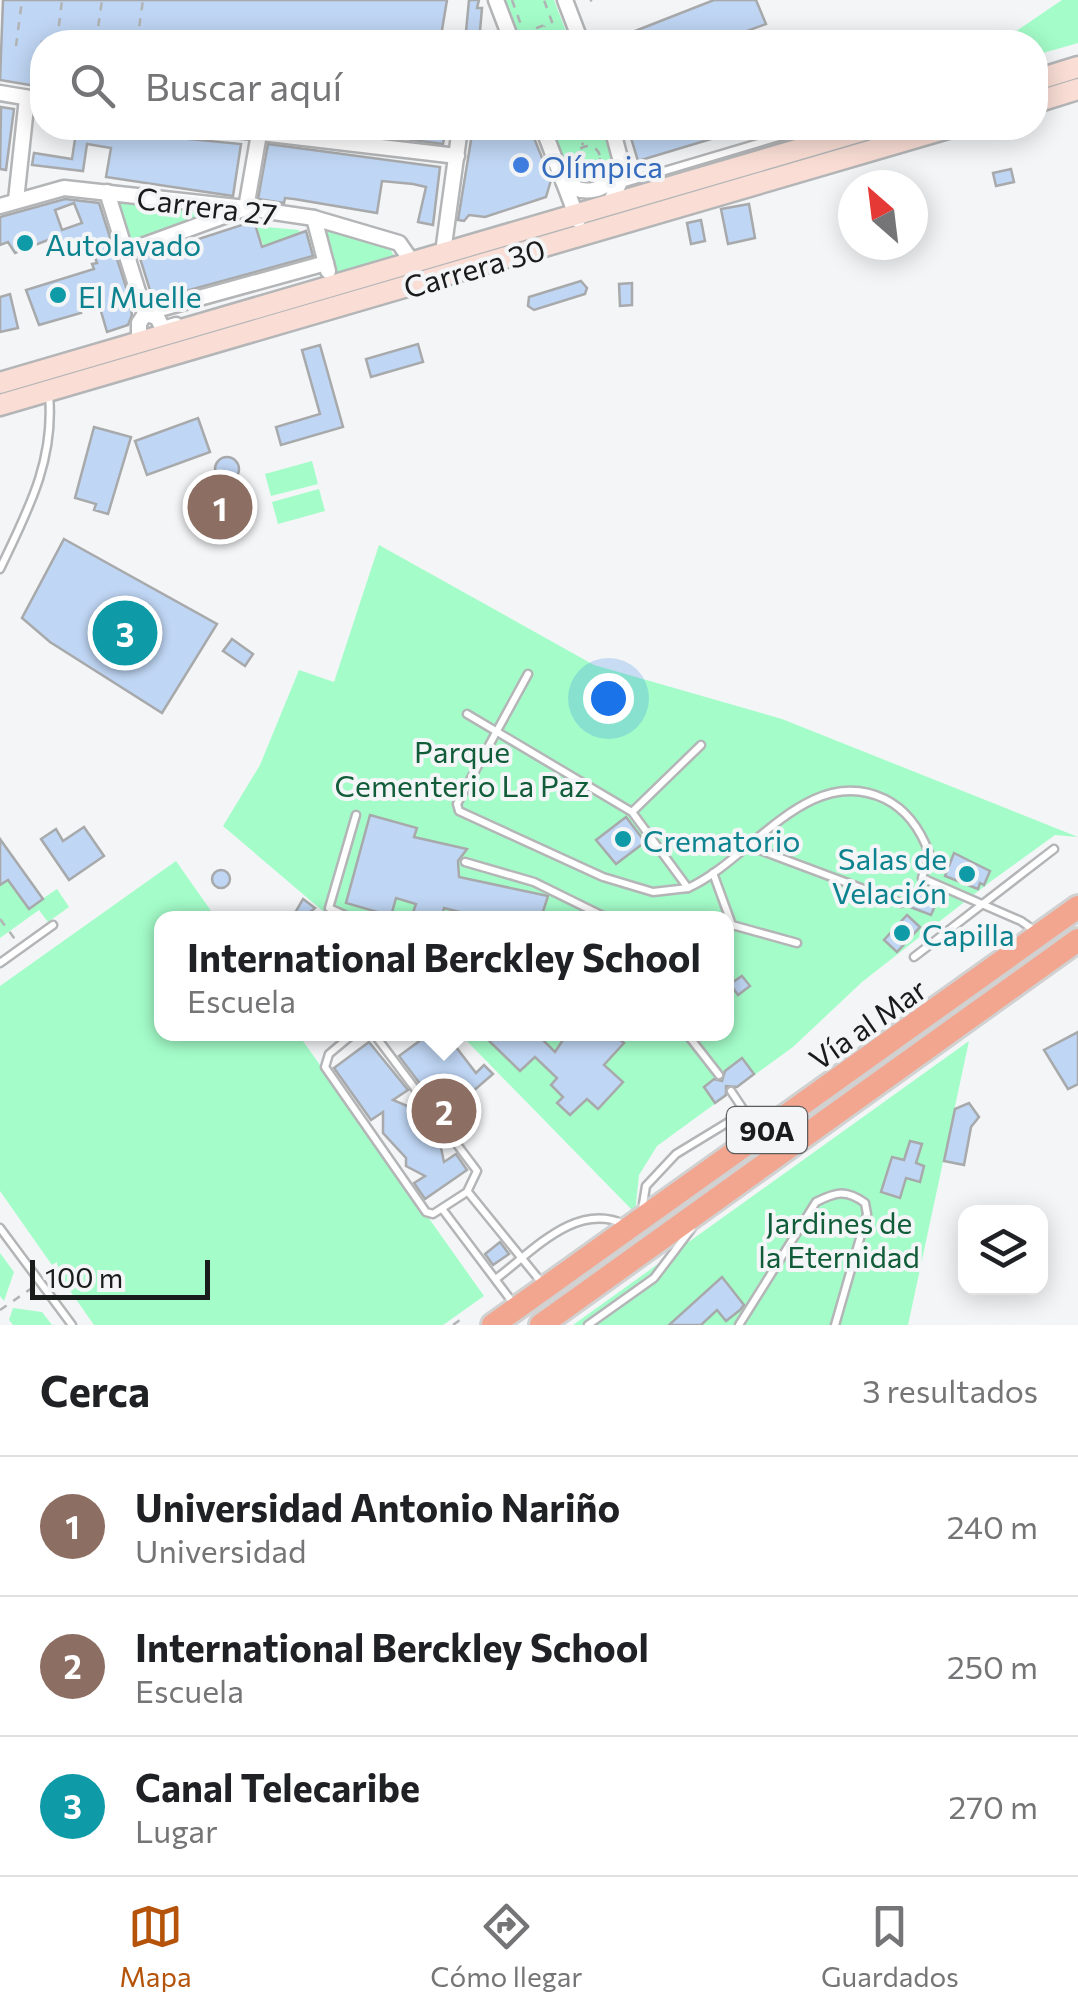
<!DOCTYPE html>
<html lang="es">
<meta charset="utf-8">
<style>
:root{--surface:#fff;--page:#f6f6f6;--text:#202124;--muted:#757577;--line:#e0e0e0;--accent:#b45309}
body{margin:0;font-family:Commissioner,sans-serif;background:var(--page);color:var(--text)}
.controls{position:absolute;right:30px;bottom:30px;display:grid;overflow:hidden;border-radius:20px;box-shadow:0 5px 25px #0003}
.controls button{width:90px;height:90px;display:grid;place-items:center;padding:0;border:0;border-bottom:2px solid var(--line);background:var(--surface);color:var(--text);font:50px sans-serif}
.compass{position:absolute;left:838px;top:170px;width:90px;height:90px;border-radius:50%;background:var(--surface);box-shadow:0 5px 25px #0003;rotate:332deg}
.scale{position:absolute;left:30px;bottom:25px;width:180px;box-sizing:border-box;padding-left:10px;border:5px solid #1a1b1b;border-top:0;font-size:28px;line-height:35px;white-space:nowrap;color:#1a1b1b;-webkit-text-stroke:8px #f3f5f7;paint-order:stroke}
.you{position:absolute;left:608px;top:698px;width:35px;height:35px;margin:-25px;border:8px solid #fff;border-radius:50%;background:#1a73e8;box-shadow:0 0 0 15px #1a73e833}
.badge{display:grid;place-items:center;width:65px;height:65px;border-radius:50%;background:var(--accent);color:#fff;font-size:32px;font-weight:700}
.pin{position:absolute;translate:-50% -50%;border:5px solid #fff;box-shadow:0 2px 10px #0006}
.popup{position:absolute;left:154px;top:911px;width:580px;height:130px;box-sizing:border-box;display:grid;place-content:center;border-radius:20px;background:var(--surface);filter:drop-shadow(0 2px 8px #0005);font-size:32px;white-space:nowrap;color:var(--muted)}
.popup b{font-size:38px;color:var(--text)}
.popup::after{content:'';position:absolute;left:50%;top:100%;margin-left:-20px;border:20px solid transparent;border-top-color:var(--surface)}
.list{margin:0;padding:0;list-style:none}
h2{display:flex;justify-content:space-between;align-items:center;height:130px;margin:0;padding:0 40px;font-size:42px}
h2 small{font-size:32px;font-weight:400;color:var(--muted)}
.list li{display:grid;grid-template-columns:65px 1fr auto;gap:30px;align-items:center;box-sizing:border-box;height:140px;padding:0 40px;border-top:2px solid var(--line)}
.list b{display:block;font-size:38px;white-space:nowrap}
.list p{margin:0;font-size:32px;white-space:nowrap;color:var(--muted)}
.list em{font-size:32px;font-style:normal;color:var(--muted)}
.icon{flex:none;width:55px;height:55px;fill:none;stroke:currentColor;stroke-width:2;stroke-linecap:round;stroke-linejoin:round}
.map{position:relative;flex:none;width:1078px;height:1325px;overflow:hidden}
.search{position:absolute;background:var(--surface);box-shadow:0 5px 25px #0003;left:30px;right:30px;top:30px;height:110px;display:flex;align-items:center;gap:25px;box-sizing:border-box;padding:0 35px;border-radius:40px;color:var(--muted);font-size:38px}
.sheet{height:550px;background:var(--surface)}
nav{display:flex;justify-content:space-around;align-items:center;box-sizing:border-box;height:140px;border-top:2px solid var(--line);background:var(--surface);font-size:28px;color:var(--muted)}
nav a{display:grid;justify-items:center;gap:5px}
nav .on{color:var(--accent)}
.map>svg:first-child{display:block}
</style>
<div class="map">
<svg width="1078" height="1325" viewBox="0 0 1078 1325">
<rect width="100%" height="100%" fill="#f3f5f7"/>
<g fill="#a4fdc9">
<path d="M503,0H554L570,42H519Z"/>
<path d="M1062,0H1078V43L1036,55V42H1000Z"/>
<path d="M550,128H603L615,161L609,176L586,185L570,179Z"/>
<path d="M118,199L211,214L132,241Z"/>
<path d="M256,226L299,230L308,261L294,265L287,240L264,247Z"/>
<path d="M327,228L388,246L395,257L338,275L324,233Z"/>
<path d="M312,461L318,484L271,496L265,474Z"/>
<path d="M319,489L325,511L278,524L272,502Z"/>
<path d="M379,545L594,665L782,719L1078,837L1055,835L990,882L862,982L793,1047L657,1146L639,1175L635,1213L460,1034H726V918H331L223,826L260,765L299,670L334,682Z"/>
<path d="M176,861L216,918H162V1034H298L484,1296L443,1325H94L0,1191V986Z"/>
<path d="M8,880L29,908L57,889L69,907L48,922L39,910L0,938V885Z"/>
<path d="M969,1041L908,1325H573Z"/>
<path d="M0,1253L14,1272L4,1301L0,1296Z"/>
<path d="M13,1308L42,1312L52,1325H13L9,1320Z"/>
</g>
<g fill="#bfd6f4" stroke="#a8a9ab" stroke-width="2.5" fill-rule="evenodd">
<path d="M3,0H447L440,42H240L195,35L194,42H42V87L0,80Z"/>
<path d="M469,0H479L477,8H482L479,42H465Z"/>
<path d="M714,0H756L766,24L717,42H607Z"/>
<path d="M1,107L14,109L6,170L0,169Z"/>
<path d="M66,128H138L137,134L241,144L233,196L106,177L111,148L87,144L83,171L32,165L34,153L72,159L75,139L64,137Z"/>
<path d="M361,128H446L443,144L361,133Z"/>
<path d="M473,128H530L551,180L546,197L485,217L469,215L464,221L458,220Z"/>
<path d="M628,128H741V130L638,161Z"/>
<path d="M268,144L440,167L433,225L418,222L426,187L413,184L382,181L377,213L294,199L285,198L284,203L258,199Z"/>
<path d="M1011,169L1014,182L996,186L993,173Z"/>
<path d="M65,199L99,203L126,287L132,315L128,325L107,332L98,301L79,307L81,313L39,325L26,290L94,269L92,264L97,263L90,244L63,253L58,236L15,253L8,242L0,245V217ZM74,203L82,223L62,230L55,210Z"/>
<path d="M749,204L755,238L728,244L721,209Z"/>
<path d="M701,220L705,241L691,244L687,223Z"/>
<path d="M254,221L262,247L306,231L313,256L153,300L140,258Z"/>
<path d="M581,281L587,288L585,294L534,310L528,306L529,297Z"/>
<path d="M632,283V305L620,306L619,284Z"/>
<path d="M10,294L18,328L0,332V297Z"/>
<path d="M418,344L423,362L371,377L366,359Z"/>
<path d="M320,345L343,427L281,445L276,427L320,414L302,350Z"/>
<path d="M198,418L210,452L147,475L135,441Z"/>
<path d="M94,427L131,437L108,514L94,510L96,504L75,498Z"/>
<circle cx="227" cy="469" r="12"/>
<path d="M64,539L217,624L162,713L50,642L22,618Z"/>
<path d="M232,639L253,654L245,666L223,651Z"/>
<path d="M370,815L417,828L414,837L467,849L458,861L459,877L548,896L541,918H483L444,908L441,918H411L416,904L396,898L391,916L346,903Z"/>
<path d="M626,817L645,842L616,864L596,840Z"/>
<path d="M84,827L104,856L69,880L41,839L56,829L63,841Z"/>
<path d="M0,839L43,899L29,909L8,880L0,885Z"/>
<path d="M954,853L990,871L984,885L980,883L978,889L945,876Z"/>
<circle cx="221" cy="879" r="9"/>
<path d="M915,890L938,899L931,915L910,907Z"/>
<path d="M303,899L315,908L303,918H292Z"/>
<path d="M907,915L920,927L897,952L884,940Z"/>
<path d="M742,976L750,986L738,995L730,984Z"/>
<path d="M1078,1032V1084L1068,1089L1044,1050Z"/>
<path d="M429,1034H446L476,1073L484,1065L493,1074L464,1099L474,1112L456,1126L449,1116L453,1113L433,1088L427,1093L399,1056Z"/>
<path d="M482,1034H537L555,1052L567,1034H613L624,1043L604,1065L623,1082L598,1109L587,1099L570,1115L557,1103L563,1097L551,1085L557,1078L535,1057L520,1071Z"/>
<path d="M369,1042L408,1090L393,1100L417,1110L418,1119L440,1143L444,1162L456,1154L467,1170L425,1199L414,1183L425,1176L406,1166V1158L383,1133V1112L371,1120L334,1068Z"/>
<path d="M742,1058L754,1074L737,1087L726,1086V1095L715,1103L704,1087L714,1079L722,1081L725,1071Z"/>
<path d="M969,1103L979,1117L971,1127L964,1165L944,1161L955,1109Z"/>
<path d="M910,1141L922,1144L916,1163L924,1166L920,1182L906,1178L900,1198L881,1192L892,1157L904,1160Z"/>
<path d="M500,1242L509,1254L493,1265L485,1254Z"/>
<path d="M722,1277L744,1305L740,1310L726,1321L717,1310L701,1325H669Z"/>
</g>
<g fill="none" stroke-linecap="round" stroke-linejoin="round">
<g stroke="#b4b5b7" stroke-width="11">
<g id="service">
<path d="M624,183L809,128"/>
<path d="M0,569C27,512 55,461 49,395"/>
<path d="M528,674L457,804L459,811L603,877L653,892L688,888"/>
<path d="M467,714L632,812L688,888C751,860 808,762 885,799C907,810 921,831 929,853L922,878L1021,921L1035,931"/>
<path d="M632,812L701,745"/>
<path d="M749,846L901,903"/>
<path d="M465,862L534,882L607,918"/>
<path d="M713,873L732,925L797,943"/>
<path d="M351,918L329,908L356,815"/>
<path d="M914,957L1054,849"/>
<path d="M0,963L53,925"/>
<path d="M353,1034L329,1054L325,1067L426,1212L433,1214L467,1192L477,1171L374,1034"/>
<path d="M687,1034L719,1075"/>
<path d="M731,1091L745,1112"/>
<path d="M468,1192L542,1283"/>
<path d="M443,1210L513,1303"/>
<path d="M642,1210L646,1186L676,1154L745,1112L778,1114"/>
<path d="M0,1228L72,1325"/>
<path d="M497,1278C534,1250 576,1202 624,1224"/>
<path d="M588,1325L654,1278L692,1228"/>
<path d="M739,1325L816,1202C836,1192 846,1189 865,1203L867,1214L835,1325"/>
</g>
</g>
<g stroke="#b4b5b7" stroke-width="19">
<g id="minor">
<path d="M496,0L512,42"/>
<path d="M565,0L581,42"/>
<path d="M0,93L42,100"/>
<path d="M219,128L457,156"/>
<path d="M543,128L578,220"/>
<path d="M563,181C584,198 606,191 620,170"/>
<path d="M107,192L145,314L139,323V341"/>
<path d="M16,200L27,98"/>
<path d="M611,201L624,173L612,128"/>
<path d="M0,206L64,188L246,208L314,218L399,243L408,256"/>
<path d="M314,218L328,271"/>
<path d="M444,245L460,128"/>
<path d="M128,251L246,208L260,128"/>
<path d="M145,313L326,263"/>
<path d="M145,314L157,317L163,329L176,325"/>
</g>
</g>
<g stroke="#b4b5b7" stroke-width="25">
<g id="secondary">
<path d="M1036,80L1078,67"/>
<path d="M1036,102L1078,89"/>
<path d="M0,383L872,128"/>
<path d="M0,405L948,128"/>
</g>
</g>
<g stroke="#d1d1d1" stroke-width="28">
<g id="trunk">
<path d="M493,1325L1078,907"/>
<path d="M541,1325L1078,940"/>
</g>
</g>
<g stroke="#b1b3b4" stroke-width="2.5" stroke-dasharray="8 8" stroke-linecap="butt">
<path d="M512,0L524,33L552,22L544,0"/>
<path d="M590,1L592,0"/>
<path d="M532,31L540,33L545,26"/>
<path d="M57,42L62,0"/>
<path d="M96,42L102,0"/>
<path d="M137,42L143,0"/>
<path d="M16,46L22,0"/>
<path d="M576,128L583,145"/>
<circle cx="588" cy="158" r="12"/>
<path d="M0,919L17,942"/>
<path d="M0,1310L32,1288"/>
<path d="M453,1325L460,1320L462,1325"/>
</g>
<use href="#service" stroke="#fff" stroke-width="6"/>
<use href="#minor" stroke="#fff" stroke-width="14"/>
<use href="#secondary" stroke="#faded5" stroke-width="20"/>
<use href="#trunk" stroke="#f2a690" stroke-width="22"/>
</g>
<circle fill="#3f7fe0" stroke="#f3f5f7" stroke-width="4" cx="521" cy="165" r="10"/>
<g fill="#0f9aa8" stroke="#f3f5f7" stroke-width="4">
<circle cx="25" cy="243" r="10"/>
<circle cx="58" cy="295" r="10"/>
<circle cx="623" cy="839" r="10"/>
<circle cx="967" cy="874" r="10"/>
<circle cx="902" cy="933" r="10"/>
</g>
<g text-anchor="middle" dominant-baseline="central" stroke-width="8" stroke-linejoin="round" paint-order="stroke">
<rect fill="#f3f5f7" stroke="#5b5c5d" stroke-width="2.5" x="727" y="1107" width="80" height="46" rx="8"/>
<g font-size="28" font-weight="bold" fill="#1a1b1b">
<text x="767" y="1130">90A</text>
</g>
<g font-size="30" fill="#366cbe" stroke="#f3f5f7" text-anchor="start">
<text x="541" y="165">Olímpica</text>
</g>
<g font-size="30" fill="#1a1b1b" stroke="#f3f5f7">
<text transform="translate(207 205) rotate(7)">Carrera 27</text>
<text transform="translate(474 267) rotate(-16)">Carrera 30</text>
<text transform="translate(867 1023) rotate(-35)">Vía al Mar</text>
</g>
<g font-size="30" fill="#0d838f" stroke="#f3f5f7" text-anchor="start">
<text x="45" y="243">Autolavado</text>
<text x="78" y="295">El Muelle</text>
<text x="643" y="839">Crematorio</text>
<text x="947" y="857" text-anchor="end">Salas de<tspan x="947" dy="34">Velación</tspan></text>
<text x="922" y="933">Capilla</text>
</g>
<g font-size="30" fill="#115c39" stroke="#f3f5f7">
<text x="462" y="750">Parque<tspan x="462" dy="34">Cementerio La Paz</tspan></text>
<text x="839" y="1221">Jardines de<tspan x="839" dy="34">la Eternidad</tspan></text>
</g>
</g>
</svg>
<div class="controls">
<button><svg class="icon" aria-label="layers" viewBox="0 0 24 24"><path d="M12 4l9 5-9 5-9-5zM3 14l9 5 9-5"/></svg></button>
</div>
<svg class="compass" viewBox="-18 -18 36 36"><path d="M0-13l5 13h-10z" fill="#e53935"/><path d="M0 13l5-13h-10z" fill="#757577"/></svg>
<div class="scale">100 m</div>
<div class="you"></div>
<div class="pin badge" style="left:220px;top:507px;background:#8d6e63">1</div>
<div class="pin badge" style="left:444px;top:1111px;background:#8d6e63">2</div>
<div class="popup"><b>International Berckley School</b>Escuela</div>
<div class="pin badge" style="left:125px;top:633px;background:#0f9aa8">3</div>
<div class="search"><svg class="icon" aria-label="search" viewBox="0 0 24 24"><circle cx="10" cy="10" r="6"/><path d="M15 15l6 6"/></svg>Buscar aquí</div>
</div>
<section class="sheet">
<h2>Cerca<small>3 resultados</small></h2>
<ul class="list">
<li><span class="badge" style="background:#8d6e63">1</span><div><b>Universidad Antonio Nariño</b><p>Universidad</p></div><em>240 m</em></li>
<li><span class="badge" style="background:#8d6e63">2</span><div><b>International Berckley School</b><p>Escuela</p></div><em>250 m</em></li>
<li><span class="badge" style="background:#0f9aa8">3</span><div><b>Canal Telecaribe</b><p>Lugar</p></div><em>270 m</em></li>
</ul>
</section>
<nav>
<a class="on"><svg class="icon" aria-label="map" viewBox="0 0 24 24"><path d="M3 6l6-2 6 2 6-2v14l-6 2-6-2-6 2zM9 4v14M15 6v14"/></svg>Mapa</a>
<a><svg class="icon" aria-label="directions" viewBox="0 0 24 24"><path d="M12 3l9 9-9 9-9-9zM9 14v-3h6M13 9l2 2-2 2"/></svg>Cómo llegar</a>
<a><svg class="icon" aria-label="saved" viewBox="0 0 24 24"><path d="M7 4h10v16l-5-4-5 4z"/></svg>Guardados</a>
</nav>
